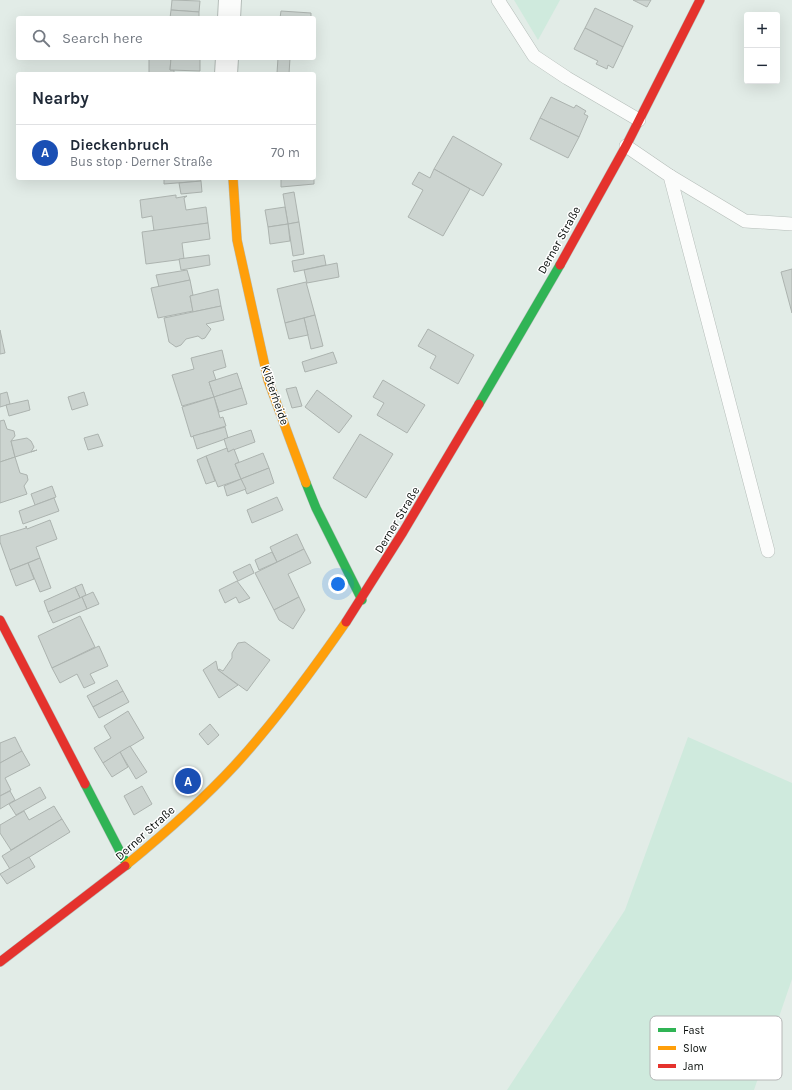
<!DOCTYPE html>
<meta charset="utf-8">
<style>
:root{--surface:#fff;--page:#f2f2f3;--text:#1f2937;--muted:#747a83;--line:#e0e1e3;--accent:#0b8043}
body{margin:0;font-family:Karla,sans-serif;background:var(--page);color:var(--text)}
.controls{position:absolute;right:12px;top:12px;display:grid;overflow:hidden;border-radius:4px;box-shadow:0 4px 16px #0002}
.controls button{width:36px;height:36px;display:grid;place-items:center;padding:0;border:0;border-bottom:1px solid var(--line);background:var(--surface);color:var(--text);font:20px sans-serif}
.you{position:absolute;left:338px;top:584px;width:14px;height:14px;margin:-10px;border:3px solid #fff;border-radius:50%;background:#1a73e8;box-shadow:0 0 0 6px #1a73e833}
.badge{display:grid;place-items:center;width:26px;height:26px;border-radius:50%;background:var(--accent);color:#fff;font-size:13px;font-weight:700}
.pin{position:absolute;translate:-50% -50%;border:2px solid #fff;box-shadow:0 1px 4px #0006}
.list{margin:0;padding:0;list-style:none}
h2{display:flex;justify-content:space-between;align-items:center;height:52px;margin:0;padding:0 16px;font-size:17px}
h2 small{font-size:13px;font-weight:400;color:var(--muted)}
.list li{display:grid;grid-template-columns:26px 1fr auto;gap:12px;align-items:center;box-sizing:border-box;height:56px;padding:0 16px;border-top:1px solid var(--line)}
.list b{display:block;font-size:15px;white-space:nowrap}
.list p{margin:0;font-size:13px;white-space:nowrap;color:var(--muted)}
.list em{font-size:13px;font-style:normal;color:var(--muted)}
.icon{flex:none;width:22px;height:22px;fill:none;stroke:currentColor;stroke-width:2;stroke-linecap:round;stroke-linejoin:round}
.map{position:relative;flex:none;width:792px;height:1090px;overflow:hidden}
.search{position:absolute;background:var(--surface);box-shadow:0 4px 16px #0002;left:16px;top:16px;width:300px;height:44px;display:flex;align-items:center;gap:10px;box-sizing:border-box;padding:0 14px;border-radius:4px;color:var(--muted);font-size:15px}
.panel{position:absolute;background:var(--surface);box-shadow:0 4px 16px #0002;left:16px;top:72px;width:300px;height:108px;border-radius:4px}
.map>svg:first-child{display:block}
</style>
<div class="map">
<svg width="792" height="1090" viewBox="0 0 792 1090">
<rect width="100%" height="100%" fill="#e2ece7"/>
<g fill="#cfeadd">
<path d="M514,0H560L538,40Z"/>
<path d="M688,737L792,783V979L754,1090H507L625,910Z"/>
</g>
<g fill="#ccd4d0" stroke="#acb3af">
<path d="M172,0L200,1L199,12L171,10Z"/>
<path d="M633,0H651L647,7Z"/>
<path d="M595,8L633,26L623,47L585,28Z"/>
<path d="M171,10L199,12V18H170Z"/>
<path d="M281,11L311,13V18H280Z"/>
<path d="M585,28L623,47L613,68L608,65L607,69L596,64L598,61L574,49Z"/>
<path d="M149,58H171L170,70H174V74H149Z"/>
<path d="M171,58H200V71L170,70Z"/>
<path d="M278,58H290L289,74L277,73Z"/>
<path d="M551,97L574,108L576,105L586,111L584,114L588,116L579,137L540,118Z"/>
<path d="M540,118L579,137L568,158L530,139Z"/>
<path d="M453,136L502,164L483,196L434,169Z"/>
<path d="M434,169L470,189L443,236L408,217L423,190L412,184L419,172L430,178Z"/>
<path d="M164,178H200L201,181L164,184Z"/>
<path d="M281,178H314V184L281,187Z"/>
<path d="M201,181L202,192L181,194L179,183Z"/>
<path d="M294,192L299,222L288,224L283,194Z"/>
<path d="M176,195V198L187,196L184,198L186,210L206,207L208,223L154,231L152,216L142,218L140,200Z"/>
<path d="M285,207L288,224L268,227L265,210Z"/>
<path d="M299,222L304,254L293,256L288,224Z"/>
<path d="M208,223L210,239L182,243L184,259L146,264L142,232Z"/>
<path d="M288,224L290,241L270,244L268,227Z"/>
<path d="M209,255L210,265L181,270L179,259Z"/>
<path d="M324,255L326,265L294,272L292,261Z"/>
<path d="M337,263L339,277L307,283L304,270Z"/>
<path d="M792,269V313L781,272Z"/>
<path d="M187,270L190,280L159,287L156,275Z"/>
<path d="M190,280L193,295L190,296L193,311L158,318L151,288Z"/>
<path d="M306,282L315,315L285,323L277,289Z"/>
<path d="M218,289L221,306L193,312L190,296Z"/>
<path d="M221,306L224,320L206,324L211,329L205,338L202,339L198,336L186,339L181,345L176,347L169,342L164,318Z"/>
<path d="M315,315L323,346L311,349L304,318Z"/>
<path d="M304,318L308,335L289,339L285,323Z"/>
<path d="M428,329L474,355L458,384L430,368L436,356L418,346Z"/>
<path d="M0,330L5,353L0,354Z"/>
<path d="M222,350L226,367L213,371L216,380L209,382L214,397L182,406L172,375L194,369L191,358Z"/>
<path d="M333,352L337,363L305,372L302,362Z"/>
<path d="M237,373L242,388L214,397L209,382Z"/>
<path d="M383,380L425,405L407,433L377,415L384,403L373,397Z"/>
<path d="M296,387L302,406L292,408L286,389Z"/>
<path d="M242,388L247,404L219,412L214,397Z"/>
<path d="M317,390L352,416L339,433L305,407Z"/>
<path d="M7,392L10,404L0,407V394Z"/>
<path d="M84,392L88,405L72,410L68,397Z"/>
<path d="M214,397L220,418L223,417L226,426L191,437L182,407Z"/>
<path d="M28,400L30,410L9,416L6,405Z"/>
<path d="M4,420L7,429L14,431L15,436L11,441L15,457L0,462V421Z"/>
<path d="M225,427L228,438L197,449L193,436Z"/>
<path d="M251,430L255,442L228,452L224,439Z"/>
<path d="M98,434L103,446L88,450L84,438Z"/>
<path d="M360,434L393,454L366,498L333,478Z"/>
<path d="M27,438L31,441L34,447L31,452L37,450L15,457L11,441Z"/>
<path d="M227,448L228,452L234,449L239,462L235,464L241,479L218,487L206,456Z"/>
<path d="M263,453L269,468L241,479L235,464Z"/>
<path d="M206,456L215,481L206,484L197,460Z"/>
<path d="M15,457L20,473L27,475L28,480L24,486L27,494L0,503V462Z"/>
<path d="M269,468L274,483L247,494L241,479Z"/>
<path d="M241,479L246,489L227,496L224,486Z"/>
<path d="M52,486L56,497L35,505L31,494Z"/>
<path d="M277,497L283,510L252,523L247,510Z"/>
<path d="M54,498L59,511L23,524L19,511Z"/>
<path d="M50,520L57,539L36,547L40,558L10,570L0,542V536L26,528V526L27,529Z"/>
<path d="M297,534L304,549L277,562L270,547Z"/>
<path d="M304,549L311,563L288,574L299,597L274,610L255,573Z"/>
<path d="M272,552L277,562L259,570L255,560Z"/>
<path d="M40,558L51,588L40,592L28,563Z"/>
<path d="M28,563L34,579L16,586L10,570Z"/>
<path d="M250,564L254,573L238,581L233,572Z"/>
<path d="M237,581L250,598L239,603L236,597L225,603L219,590Z"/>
<path d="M82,584L86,595L80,598L75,587Z"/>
<path d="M75,587L80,598L48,612L44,601Z"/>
<path d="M93,592L99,604L87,609L82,597Z"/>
<path d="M82,597L87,609L53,623L48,612Z"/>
<path d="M299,597L305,610L293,629L279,620L274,610Z"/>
<path d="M80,616L95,647L52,668L38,636Z"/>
<path d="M245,642L270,660L247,691L218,670L219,669L223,671L232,658V653L238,643Z"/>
<path d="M99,646L108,666L90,674L95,683L84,688L77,674L60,683L52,668Z"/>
<path d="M216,661L218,670L238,685L219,698L203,670Z"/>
<path d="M117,680L123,691L93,707L87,696Z"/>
<path d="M123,691L129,702L99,718L93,707Z"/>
<path d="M128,711L144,738L103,763L94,748L111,738L104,726Z"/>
<path d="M210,724L219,735L208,745L199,734Z"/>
<path d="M15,737L22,751L0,763V743Z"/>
<path d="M130,746L147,772L136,779L120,752Z"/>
<path d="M22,751L30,765L5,778L11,790L0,796V763Z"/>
<path d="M120,752L128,767L112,777L103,763Z"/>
<path d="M142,786L152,804L134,815L124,796Z"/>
<path d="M40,787L46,798L16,815L9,804Z"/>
<path d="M10,791L15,800L0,809V796Z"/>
<path d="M54,806L62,819L11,850L0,833V825L24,811L29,820Z"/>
<path d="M62,819L70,832L10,869L2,856Z"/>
<path d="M29,857L35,867L7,884L0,874Z"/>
</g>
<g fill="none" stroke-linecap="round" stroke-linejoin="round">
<g stroke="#b5bdb9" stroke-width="14">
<g id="lane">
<path d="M498,0L534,56L567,78L639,120"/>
<path d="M626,146L670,176L768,551"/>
<path d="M670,176L745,221L792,224"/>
</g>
</g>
<g stroke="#b5bdb9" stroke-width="24">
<g id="street">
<path d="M229,18L230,0"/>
<path d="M226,74L227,58"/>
</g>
</g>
<g stroke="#b5bdb9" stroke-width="10">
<g id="fast">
<path d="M479,404L560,265"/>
<path d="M306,483L316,508L362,600"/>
<path d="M85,784L127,865"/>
</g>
</g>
<g stroke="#b5bdb9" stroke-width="10">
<g id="slow">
<path d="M233,178L237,240L268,380L306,483"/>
<path d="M125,866C164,834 202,801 236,764C277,719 312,671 346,622"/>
</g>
</g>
<g stroke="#b5bdb9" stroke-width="10">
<g id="jam">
<path d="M560,265L626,146L700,0"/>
<path d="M0,620L85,784"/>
<path d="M346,622L403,532L479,404"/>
<path d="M0,962L125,866"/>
</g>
</g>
<use href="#lane" stroke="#fbfcfb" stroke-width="13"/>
<use href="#street" stroke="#fbfcfb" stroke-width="22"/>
<use href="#fast" stroke="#30b455" stroke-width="9"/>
<use href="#slow" stroke="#ff9f0a" stroke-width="9"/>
<use href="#jam" stroke="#e5322d" stroke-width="9"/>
</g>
<g text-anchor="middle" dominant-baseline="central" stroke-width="3" stroke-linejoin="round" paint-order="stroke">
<g font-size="12" fill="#080d0a" stroke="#fff">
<text transform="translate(559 240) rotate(-61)">Derner Straße</text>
<text transform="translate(275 395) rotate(71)">Klöterheide</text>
<text transform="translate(397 520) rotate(-59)">Derner Straße</text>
<text transform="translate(145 833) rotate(-42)">Derner Straße</text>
</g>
</g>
<rect x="650" y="1016" width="132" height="64" rx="6" fill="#fff" stroke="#b5b6b6" stroke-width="1"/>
<rect x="658" y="1028" width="18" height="4" fill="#30b455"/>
<rect x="658" y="1046" width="18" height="4" fill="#ff9f0a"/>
<rect x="658" y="1064" width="18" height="4" fill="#e5322d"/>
<g font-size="11" fill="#080d0a">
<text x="683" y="1034">Fast</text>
<text x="683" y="1052">Slow</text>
<text x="683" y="1070">Jam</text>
</g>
</svg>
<div class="controls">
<button>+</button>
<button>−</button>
</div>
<div class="you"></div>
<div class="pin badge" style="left:188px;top:781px;background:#1a4fb4">A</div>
<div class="search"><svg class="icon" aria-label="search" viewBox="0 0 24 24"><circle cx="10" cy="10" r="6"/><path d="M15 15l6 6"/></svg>Search here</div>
<section class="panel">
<h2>Nearby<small></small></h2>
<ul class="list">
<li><span class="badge" style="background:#1a4fb4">A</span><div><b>Dieckenbruch</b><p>Bus stop · Derner Straße</p></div><em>70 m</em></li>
</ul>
</section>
</div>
